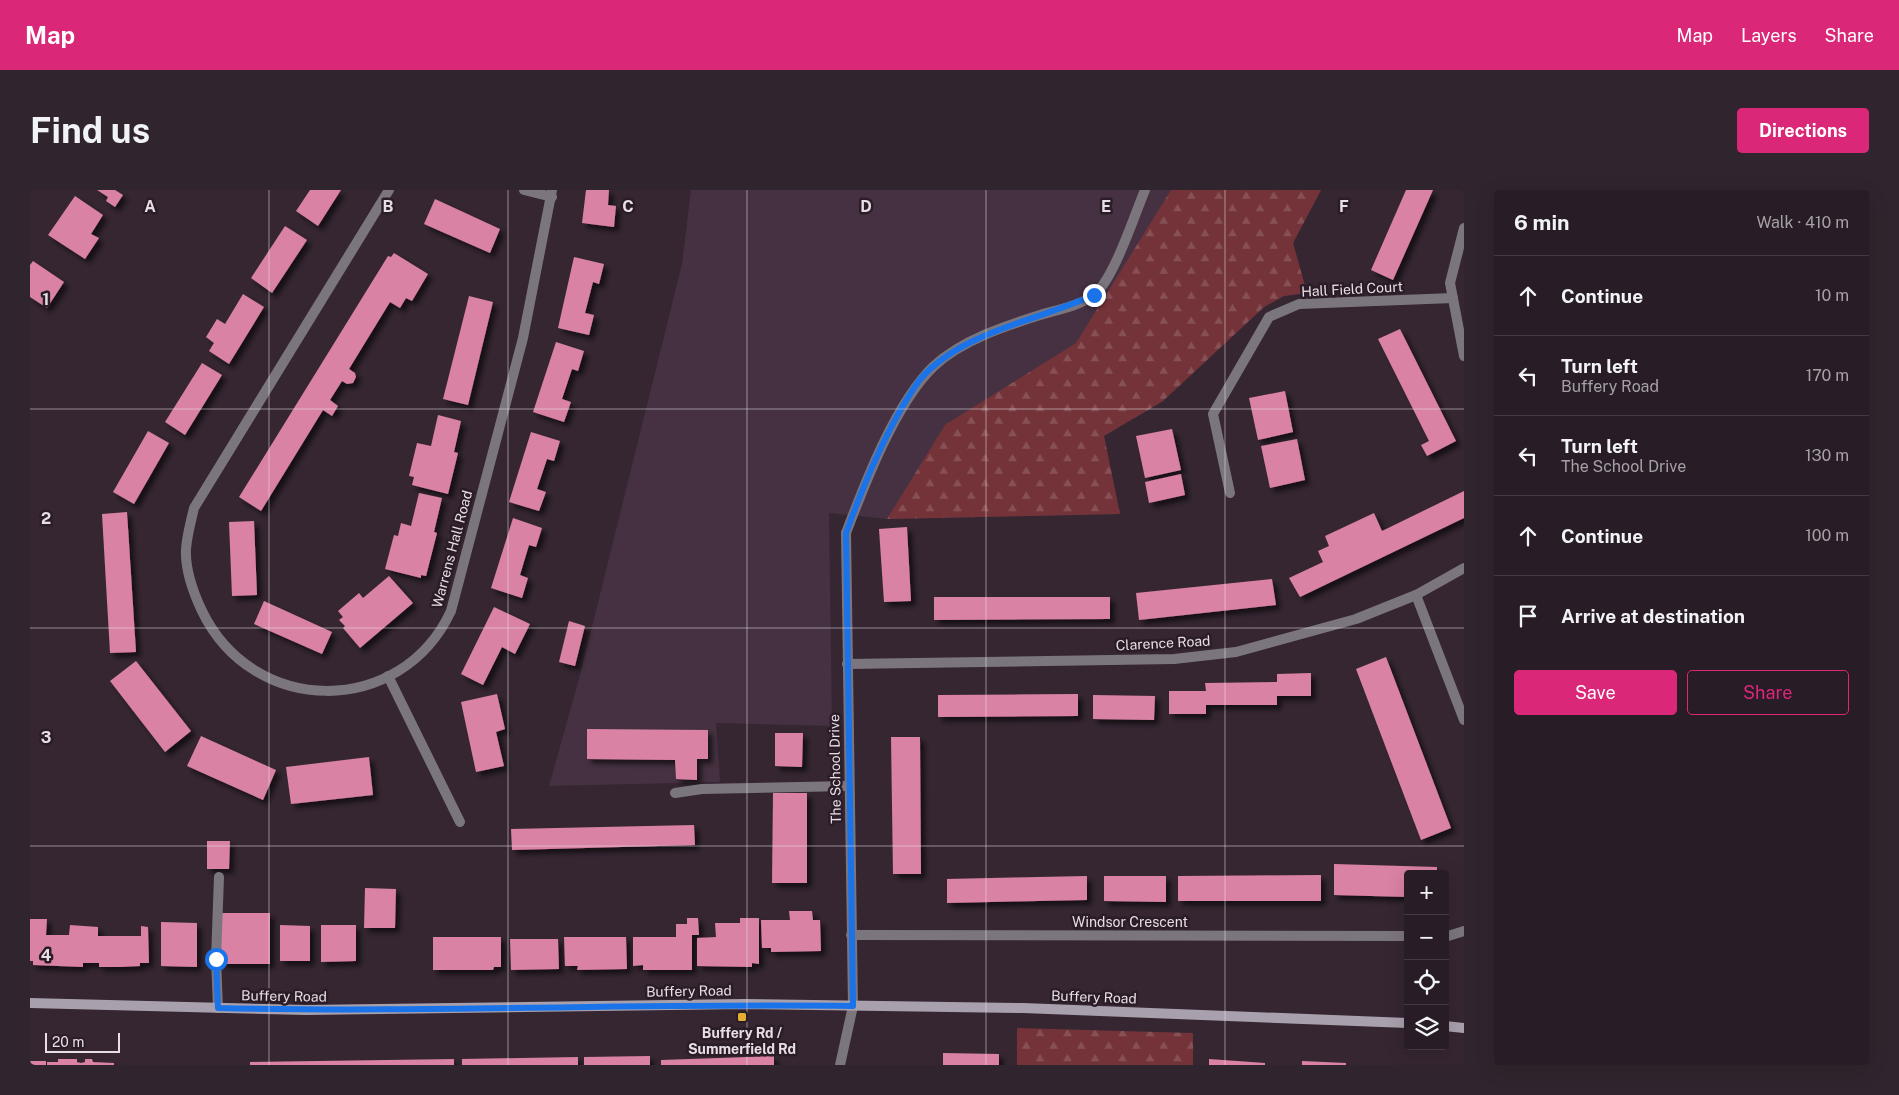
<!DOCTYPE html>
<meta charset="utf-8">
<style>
:root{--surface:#281c26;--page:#30252e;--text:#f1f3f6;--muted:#a5a1a7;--line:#443a43;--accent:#db2777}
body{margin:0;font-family:"Public Sans",sans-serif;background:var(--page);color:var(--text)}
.controls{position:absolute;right:15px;bottom:15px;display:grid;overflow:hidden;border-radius:5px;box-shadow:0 5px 20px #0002}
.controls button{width:45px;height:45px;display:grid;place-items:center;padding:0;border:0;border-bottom:1px solid var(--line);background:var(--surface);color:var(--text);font:25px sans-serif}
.scale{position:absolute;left:15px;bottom:12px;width:75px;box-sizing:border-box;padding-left:5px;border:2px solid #e8dee5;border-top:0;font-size:14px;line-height:18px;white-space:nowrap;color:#e8dee5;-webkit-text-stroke:4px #2b1d28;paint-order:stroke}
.stop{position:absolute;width:15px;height:15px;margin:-11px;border:4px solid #1a73e8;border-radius:50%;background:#fff}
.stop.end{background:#1a73e8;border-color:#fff;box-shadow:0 1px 5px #0008}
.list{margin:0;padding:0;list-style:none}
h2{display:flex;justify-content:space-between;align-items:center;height:65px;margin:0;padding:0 20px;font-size:21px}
h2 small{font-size:16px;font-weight:400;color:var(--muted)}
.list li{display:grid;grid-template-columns:32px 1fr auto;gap:15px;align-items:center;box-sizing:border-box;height:80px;padding:0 20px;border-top:1px solid var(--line)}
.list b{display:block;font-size:19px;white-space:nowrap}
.list p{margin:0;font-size:16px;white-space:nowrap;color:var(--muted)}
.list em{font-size:16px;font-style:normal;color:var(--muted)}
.actions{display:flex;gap:10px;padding:15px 20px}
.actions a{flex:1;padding:11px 0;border:1px solid var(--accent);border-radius:5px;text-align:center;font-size:18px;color:var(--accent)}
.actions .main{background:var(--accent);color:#fff}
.icon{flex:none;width:28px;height:28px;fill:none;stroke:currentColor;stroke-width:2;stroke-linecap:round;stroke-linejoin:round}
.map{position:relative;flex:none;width:1434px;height:875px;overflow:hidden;border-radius:5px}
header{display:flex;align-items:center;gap:30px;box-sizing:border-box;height:70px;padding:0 25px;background:var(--accent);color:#fff}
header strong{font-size:24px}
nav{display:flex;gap:28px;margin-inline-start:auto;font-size:18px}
.intro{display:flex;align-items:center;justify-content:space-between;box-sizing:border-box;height:120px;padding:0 30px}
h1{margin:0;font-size:35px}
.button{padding:12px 22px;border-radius:5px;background:var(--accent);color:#fff;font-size:18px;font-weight:700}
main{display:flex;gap:30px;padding:0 30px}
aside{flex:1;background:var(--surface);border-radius:5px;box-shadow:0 5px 20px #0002}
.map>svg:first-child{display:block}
</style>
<header>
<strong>Map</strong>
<nav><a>Map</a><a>Layers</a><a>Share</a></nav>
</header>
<div class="intro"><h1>Find us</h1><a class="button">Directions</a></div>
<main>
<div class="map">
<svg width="1434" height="875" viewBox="0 0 1434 875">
<defs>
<pattern id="forest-firs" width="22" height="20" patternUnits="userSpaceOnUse" patternTransform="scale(1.25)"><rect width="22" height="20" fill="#733338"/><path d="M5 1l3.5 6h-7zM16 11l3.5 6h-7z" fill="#875055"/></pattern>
<filter id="shadow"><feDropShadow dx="4.5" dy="4.5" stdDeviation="2.5" flood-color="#0009"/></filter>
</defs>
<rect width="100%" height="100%" fill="#352632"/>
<path fill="#453141" d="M661,0H1291L1263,53L1277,103L1254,106L1234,117L1133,211L1074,246L1090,324L857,329L799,323L802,536L686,533L690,592L519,596L550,485L652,74Z"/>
<g fill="url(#forest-firs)">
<path d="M1141,0H1291L1263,53L1277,103L1254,106L1234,117L1133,211L1074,246L1090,324L857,329L915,235L1046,153Z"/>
<path d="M987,838L1163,843V875H987Z"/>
</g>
<g fill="#da82a4" filter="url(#shadow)">
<path d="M67,0H85L93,5L85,17L76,11L78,7Z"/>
<path d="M280,0H311L288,36L266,21Z"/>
<path d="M556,0H579L578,15L586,16L584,37L552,33Z"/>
<path d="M1376,0H1403L1363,90L1341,80Z"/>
<path d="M45,6L73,25L61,44L69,48L55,69L18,45Z"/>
<path d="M405,9L470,39L460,63L394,34Z"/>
<path d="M255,36L277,50L242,103L221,88Z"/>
<path d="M364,63L398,84L382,111L376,108L370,118L360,112L319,179L325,183L326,187L323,193L317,194L312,191L300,210L308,216L302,226L293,220L231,321L209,307L358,66L361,67Z"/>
<path d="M544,67L574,74L569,94L563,92L555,123L564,125L559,145L528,138Z"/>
<path d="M3,71L34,92L17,118L0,107V75Z"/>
<path d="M213,104L234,117L199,174L179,161L184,153L176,147L187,129L195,134Z"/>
<path d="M439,106L463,112L438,215L413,209Z"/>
<path d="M1370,139L1426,251L1397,266L1391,255L1399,251L1348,149Z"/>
<path d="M526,152L554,161L548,181L542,179L532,209L541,212L534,232L503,222Z"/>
<path d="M172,173L192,185L155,245L135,232Z"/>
<path d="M1255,201L1263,242L1228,250L1219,208Z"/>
<path d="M408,225L431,231L424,262L428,263L418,304L382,295L384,287L379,286L387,253L401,256Z"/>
<path d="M1142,239L1151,280L1115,288L1106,246Z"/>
<path d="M118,241L139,253L104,314L83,302Z"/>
<path d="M501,242L530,251L524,271L517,269L507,299L516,302L509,321L479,312Z"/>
<path d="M1267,249L1275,290L1240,298L1231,256Z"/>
<path d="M1151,284L1155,305L1119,313L1115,292Z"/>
<path d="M1434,301V328L1270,407L1259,388L1293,372L1288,361L1299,356L1295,346L1344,323L1352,341Z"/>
<path d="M389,303L412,308L404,342L407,343L396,386L391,385V388L355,379L364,345L368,346L371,333L381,336Z"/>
<path d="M97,322L106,462L80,463L72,324Z"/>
<path d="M483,328L512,338L506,357L499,355L490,385L498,388L492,408L461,398Z"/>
<path d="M224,331L227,405L202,406L199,332Z"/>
<path d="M877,337L881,411L854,412L849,339Z"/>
<path d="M359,386L383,413L330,458L313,438L315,436L309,430L313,427L308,421L329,403L333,408Z"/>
<path d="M1242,389L1246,415L1109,430L1106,403Z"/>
<path d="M904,407H1080V429L904,430Z"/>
<path d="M234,411L302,442L292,464L224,434Z"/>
<path d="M464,417L500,434L485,464L472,457L453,495L431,484Z"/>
<path d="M539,431L555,436L545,476L529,472Z"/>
<path d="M1356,467L1421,638L1391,650L1326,479Z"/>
<path d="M106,471L161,541L135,562L80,491Z"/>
<path d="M1281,483V506H1247V515H1176V524H1139V501H1176L1175,493L1247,492V484Z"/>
<path d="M467,504L475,539L466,542L474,576L446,582L431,512Z"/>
<path d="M1048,504V526L908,527V505Z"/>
<path d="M1063,505L1125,506L1124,530L1063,529Z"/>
<path d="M557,539L678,540V569H667V590L646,589L645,570L557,569Z"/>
<path d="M745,543H773L772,577L745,576Z"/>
<path d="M171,546L246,580L233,610L157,576Z"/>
<path d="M861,547H890L891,684H863Z"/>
<path d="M339,567L343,605L261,614L256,577Z"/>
<path d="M743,603H777V693H742Z"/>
<path d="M664,635L665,655L482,660L481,639Z"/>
<path d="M177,651H200L199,679H177Z"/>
<path d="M1304,674L1407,677V684H1378V707L1304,705Z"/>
<path d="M1291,685V711H1148V686Z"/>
<path d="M1057,686V710L917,713V689Z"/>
<path d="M1074,686H1136V712L1074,711Z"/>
<path d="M335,698L366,699L365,738H334Z"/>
<path d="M759,721H782L783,730H790L791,761L741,762V758H732L731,730H760Z"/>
<rect x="191" y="723" width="49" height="51"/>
<path d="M657,728H668L669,745H662V780H613V775L603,776V747H646V734H657Z"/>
<path d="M710,728H729V774L722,773V777L667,776V748L686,747L685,733H710Z"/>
<path d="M0,729H17L16,745H39L40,735L68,737V746H111V736L118,737L119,773H110V776L90,777H69V773H53V777L3,775V771H0Z"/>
<path d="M131,732L167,733V777L131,776Z"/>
<path d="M250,735L280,736V771H250Z"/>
<path d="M291,735H326V771L291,772Z"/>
<path d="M403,747H471V777H464L463,780H403Z"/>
<path d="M534,747H596L597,779L547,780L548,776H535Z"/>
<path d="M480,749H528L529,779L481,780Z"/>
<path d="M913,863L969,864V875H913Z"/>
<path d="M620,866V875H554V867Z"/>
<path d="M744,866V875H631V870Z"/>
<path d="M548,867V875H432V869Z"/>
<path d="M28,869H47V872L51,873L55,872V869H62L63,872L84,873V875H17V872H28Z"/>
<path d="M424,869V875H220V872Z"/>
<path d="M1179,869L1235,873V875H1179Z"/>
<rect x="0" y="871" width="16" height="4"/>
<path d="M1272,871L1316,873V875H1272Z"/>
</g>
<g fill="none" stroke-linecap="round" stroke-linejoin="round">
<g stroke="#7b767e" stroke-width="10">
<path d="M816,343C835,293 866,212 904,176C932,150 975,136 1010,125C1027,120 1049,116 1064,105C1084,89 1104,26 1115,0"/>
<path d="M358,486L430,632"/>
<path d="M645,603L672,599L819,596"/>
<path d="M188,818L186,769L189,687"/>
</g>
<g stroke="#7b767e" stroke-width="10">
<path d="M359,0L164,318C161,331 157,345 156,359C155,380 163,402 172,421C223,527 371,528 421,421L493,148L522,0"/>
<path d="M494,0L522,7"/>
<path d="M1434,38L1420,93L1434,166"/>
<path d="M1200,303L1183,224L1239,127L1269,114L1423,108"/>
<path d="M1386,405L1434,530"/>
<path d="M817,474L1144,469L1206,462L1326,429L1386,405L1434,378"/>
<path d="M821,745L1378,746"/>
<path d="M1415,747L1434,741"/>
<path d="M810,875L823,816L816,343"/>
</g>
<g stroke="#a8a1ad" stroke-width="10">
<path d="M0,813L276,820L714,814L993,818L1378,833"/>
<path d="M1415,836L1434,838"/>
</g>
</g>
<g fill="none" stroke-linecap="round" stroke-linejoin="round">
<path stroke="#1a73e8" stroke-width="6" d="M186,769L188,818C400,823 611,813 823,816L816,343C833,296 856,240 884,198C896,178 922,161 943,151C982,132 1024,123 1064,105"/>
</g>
<path fill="none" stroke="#e8dee5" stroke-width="1" stroke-opacity="0.55" d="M239,0V875M478,0V875M717,0V875M956,0V875M1195,0V875M0,219H1434M0,438H1434M0,656H1434"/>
<rect fill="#e5ad35" stroke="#2b1d28" stroke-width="2" x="707" y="822" width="10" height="10" rx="2.5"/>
<g text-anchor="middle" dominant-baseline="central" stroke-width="5" stroke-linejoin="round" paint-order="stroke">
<g font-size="14" fill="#e8dee5" stroke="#2b1d28">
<text transform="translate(1322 99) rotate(-3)">Hall Field Court</text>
<text transform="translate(422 359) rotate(-75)">Warrens Hall Road</text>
<text transform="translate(1133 453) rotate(-3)">Clarence Road</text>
<text transform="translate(805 579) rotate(-91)">The School Drive</text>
<text x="1100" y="732">Windsor Crescent</text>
<text transform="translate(659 801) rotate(-1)">Buffery Road</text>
<text transform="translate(254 806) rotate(1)">Buffery Road</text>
<text transform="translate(1064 807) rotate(2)">Buffery Road</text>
</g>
<g font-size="14" font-weight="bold" fill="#e8dee5" stroke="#2b1d28">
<text x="712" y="843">Buffery Rd /<tspan x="712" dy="16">Summerfield Rd</tspan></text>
</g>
</g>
<g font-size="16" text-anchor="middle" font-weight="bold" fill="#e8dee5" stroke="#2b1d28" stroke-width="5" stroke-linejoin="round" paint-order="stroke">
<text x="120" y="22">A</text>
<text x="358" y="22">B</text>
<text x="598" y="22">C</text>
<text x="836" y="22">D</text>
<text x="1076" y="22">E</text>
<text x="1314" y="22">F</text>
<text x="16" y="115">1</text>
<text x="16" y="334">2</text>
<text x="16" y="553">3</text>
<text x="16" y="771">4</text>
</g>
</svg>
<div class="controls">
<button>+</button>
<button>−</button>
<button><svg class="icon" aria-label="locate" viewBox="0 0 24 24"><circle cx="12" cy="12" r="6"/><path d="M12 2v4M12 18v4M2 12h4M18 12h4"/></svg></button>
<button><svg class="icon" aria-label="layers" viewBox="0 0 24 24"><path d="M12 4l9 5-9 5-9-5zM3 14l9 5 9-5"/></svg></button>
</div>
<div class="scale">20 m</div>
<div class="stop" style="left:186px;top:769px"></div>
<div class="stop end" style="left:1064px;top:105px"></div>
</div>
<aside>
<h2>6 min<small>Walk · 410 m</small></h2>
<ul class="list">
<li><svg class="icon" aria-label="ahead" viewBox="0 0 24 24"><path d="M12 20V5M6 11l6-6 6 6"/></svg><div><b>Continue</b></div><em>10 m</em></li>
<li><svg class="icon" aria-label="left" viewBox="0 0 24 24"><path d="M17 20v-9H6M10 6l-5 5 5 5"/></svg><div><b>Turn left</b><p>Buffery Road</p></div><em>170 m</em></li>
<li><svg class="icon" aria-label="left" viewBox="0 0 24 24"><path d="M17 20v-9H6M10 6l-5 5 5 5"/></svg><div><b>Turn left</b><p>The School Drive</p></div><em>130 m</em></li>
<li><svg class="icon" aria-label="ahead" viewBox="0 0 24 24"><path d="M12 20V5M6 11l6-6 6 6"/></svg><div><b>Continue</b></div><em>100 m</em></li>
<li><svg class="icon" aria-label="arrive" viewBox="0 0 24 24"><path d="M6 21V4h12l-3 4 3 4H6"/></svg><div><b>Arrive at destination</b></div></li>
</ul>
<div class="actions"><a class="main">Save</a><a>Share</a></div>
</aside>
</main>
